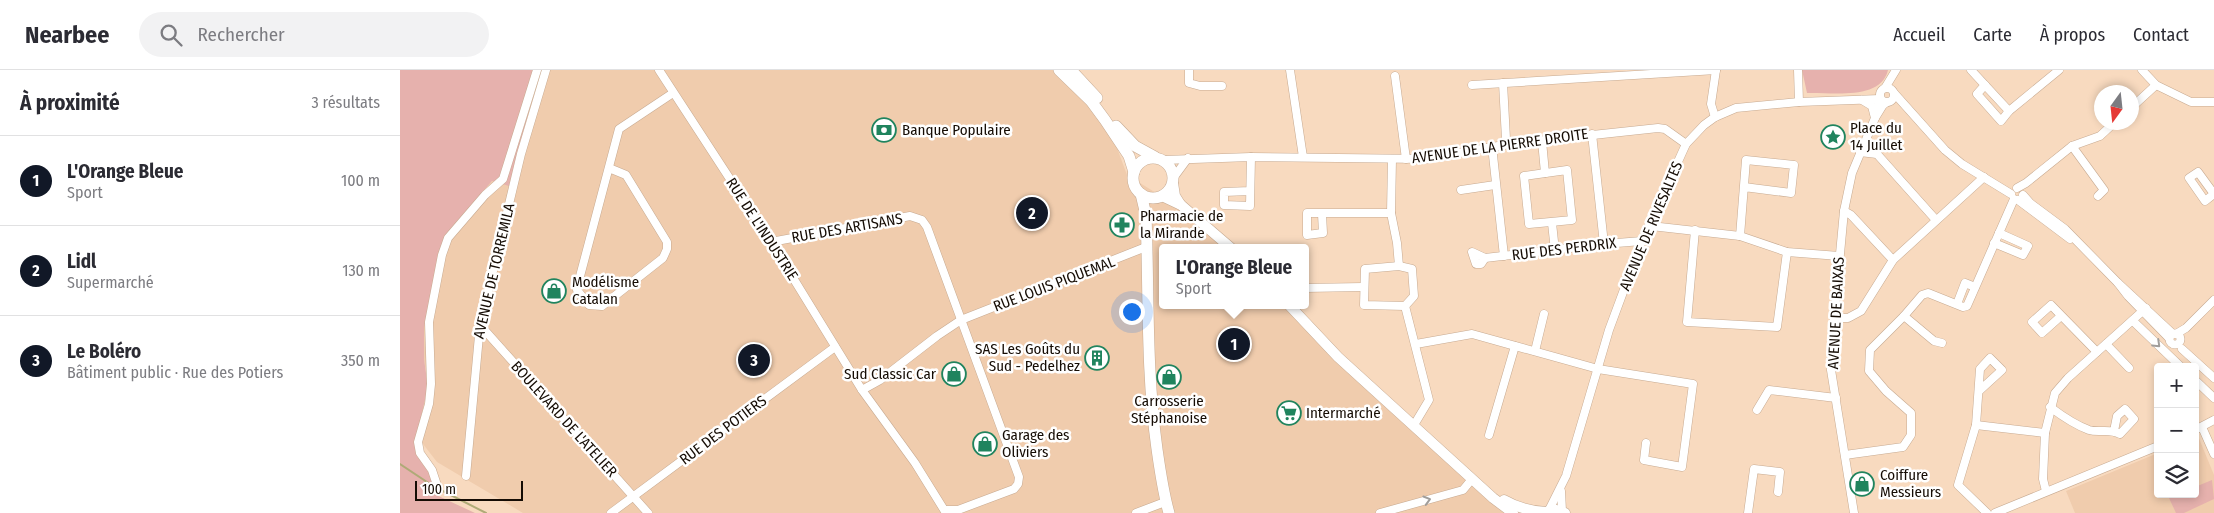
<!DOCTYPE html>
<html lang="fr">
<meta charset="utf-8">
<style>
:root{--surface:#fff;--page:#f2f2f3;--text:#2b2b33;--muted:#7c7c81;--line:#e1e1e2;--accent:#111827}
body{margin:0;font-family:"Fira Sans Condensed",sans-serif;background:var(--page);color:var(--text)}
.controls{position:absolute;right:15px;bottom:15px;display:grid;overflow:hidden;border-radius:5px;box-shadow:0 2px 8px #0003}
.controls button{width:45px;height:45px;display:grid;place-items:center;padding:0;border:0;border-bottom:1px solid var(--line);background:var(--surface);color:var(--text);font:25px sans-serif}
.compass{position:absolute;left:1694px;top:15px;width:45px;height:45px;border-radius:50%;background:var(--surface);box-shadow:0 2px 8px #0003;rotate:195deg}
.scale{position:absolute;left:15px;bottom:12px;width:108px;box-sizing:border-box;padding-left:5px;border:2px solid #150c04;border-top:0;font-size:14px;line-height:18px;white-space:nowrap;color:#150c04;-webkit-text-stroke:4px #fff;paint-order:stroke}
.you{position:absolute;left:731px;top:241px;width:18px;height:18px;margin:-12px;border:4px solid #fff;border-radius:50%;background:#1a73e8;box-shadow:0 0 0 8px #1a73e833}
.badge{display:grid;place-items:center;width:32px;height:32px;border-radius:50%;background:var(--accent);color:#fff;font-size:16px;font-weight:700}
.pin{position:absolute;translate:-50% -50%;border:2px solid #fff;box-shadow:0 1px 5px #0006}
.popup{position:absolute;left:759px;top:174px;width:150px;height:65px;box-sizing:border-box;display:grid;place-content:center;border-radius:5px;background:var(--surface);filter:drop-shadow(0 1px 4px #0005);font-size:16px;white-space:nowrap;color:var(--muted)}
.popup b{font-size:19px;color:var(--text)}
.popup::after{content:'';position:absolute;left:50%;top:100%;margin-left:-10px;border:10px solid transparent;border-top-color:var(--surface)}
.list{margin:0;padding:0;list-style:none}
h2{display:flex;justify-content:space-between;align-items:center;height:65px;margin:0;padding:0 20px;font-size:21px}
h2 small{font-size:16px;font-weight:400;color:var(--muted)}
.list li{display:grid;grid-template-columns:32px 1fr auto;gap:15px;align-items:center;box-sizing:border-box;height:90px;padding:0 20px;border-top:1px solid var(--line)}
.list b{display:block;font-size:19px;white-space:nowrap}
.list p{margin:0;font-size:16px;white-space:nowrap;color:var(--muted)}
.list em{font-size:16px;font-style:normal;color:var(--muted)}
.icon{flex:none;width:28px;height:28px;fill:none;stroke:currentColor;stroke-width:2;stroke-linecap:round;stroke-linejoin:round}
.map{position:relative;flex:none;width:1814px;height:443px;overflow:hidden}
header{display:flex;align-items:center;gap:30px;box-sizing:border-box;height:70px;padding:0 25px;background:var(--surface);border-bottom:1px solid var(--line)}
header strong{font-size:24px}
nav{display:flex;gap:28px;margin-inline-start:auto;font-size:18px}
.search{width:350px;height:45px;background:var(--page);display:flex;align-items:center;gap:12px;box-sizing:border-box;padding:0 18px;border-radius:28px;color:var(--muted);font-size:19px}
main{display:flex}
aside{flex:1;background:var(--surface)}
.map>svg:first-child{display:block}
</style>
<header>
<strong>Nearbee</strong>
<div class="search"><svg class="icon" aria-label="search" viewBox="0 0 24 24"><circle cx="10" cy="10" r="6"/><path d="M15 15l6 6"/></svg>Rechercher</div>
<nav><a>Accueil</a><a>Carte</a><a>À propos</a><a>Contact</a></nav>
</header>
<main>
<aside>
<h2>À proximité<small>3 résultats</small></h2>
<ul class="list">
<li><span class="badge">1</span><div><b>L'Orange Bleue</b><p>Sport</p></div><em>100 m</em></li>
<li><span class="badge">2</span><div><b>Lidl</b><p>Supermarché</p></div><em>130 m</em></li>
<li><span class="badge">3</span><div><b>Le Boléro</b><p>Bâtiment public · Rue des Potiers</p></div><em>350 m</em></li>
</ul>
</aside>
<div class="map">
<svg width="1814" height="443" viewBox="0 0 1814 443">
<rect width="100%" height="100%" fill="#f8dabf"/>
<g fill="#f0ccad">
<path d="M140,0H653L700,48L717,78L727,105L774,134L826,178H763V235H882L939,294L1105,443H123L37,392L16,365L24,340L28,317L24,289V258L42,175L48,162L92,111L109,115Z"/>
<path d="M1798,366L1814,405V443H1675L1666,421L1758,383V424H1795V367Z"/>
</g>
<g fill="#e6b1ad">
<path d="M0,0H140L109,116L92,111L48,162L42,175L24,258V289L28,317L15,373L33,411L32,423L75,443H0Z"/>
<path d="M1402,0H1488C1481,31 1431,22 1407,23Z"/>
<path d="M1812,410L1814,429L1784,443H1776L1769,428L1779,424H1795V417Z"/>
</g>
<g fill="none" stroke-linecap="round" stroke-linejoin="round">
<g stroke="#afaa77" stroke-width="2">
<path d="M0,394L33,416"/>
<path d="M37,418L86,443"/>
</g>
<g stroke="#c7aa91" stroke-width="9">
<g id="minor">
<path d="M259,0L371,172L462,320"/>
<path d="M789,0V13L800,16H822"/>
<path d="M890,0L903,87"/>
<path d="M1398,0L1399,32"/>
<path d="M1571,0L1609,41"/>
<path d="M1742,0L1756,15L1791,32H1814"/>
<path d="M995,6L1006,89"/>
<path d="M1103,13L1106,69L1109,74"/>
<path d="M1072,15L1316,0"/>
<path d="M1585,15L1577,24L1601,51L1609,41L1659,0"/>
<circle cx="1487" cy="25" r="7"/>
<path d="M1485,18L1496,0"/>
<path d="M1494,23L1545,80L1562,94L1611,124"/>
<path d="M1732,37L1756,15"/>
<path d="M1315,47L1311,34L1316,0"/>
<path d="M1192,64L1204,174"/>
<path d="M1142,71L1145,103"/>
<path d="M1092,76L1104,186"/>
<path d="M1672,76L1704,120L1698,126"/>
<path d="M1460,82L1477,84L1464,73"/>
<path d="M1477,84L1536,150"/>
<path d="M992,89L991,143L997,173L999,196"/>
<path d="M764,90L851,87L1027,89L1109,74L1258,58L1265,59L1286,74"/>
<path d="M209,98L226,105L267,172V179L263,188L202,236L189,235L177,220L179,210L219,59L273,23"/>
<path d="M1167,100L1172,150L1129,154L1124,106Z"/>
<path d="M1798,102L1814,124L1805,131L1789,108Z"/>
<path d="M774,107L788,88"/>
<path d="M1617,118L1626,113L1672,76L1700,66L1715,52"/>
<path d="M1061,120L1095,115"/>
<path d="M850,121L824,122V135L850,136L851,87"/>
<path d="M1623,125L1630,133L1665,159L1718,213"/>
<path d="M1618,130L1670,169"/>
<path d="M1444,141L1451,145L1493,190"/>
<path d="M922,144L923,163L907,165V143H991"/>
<path d="M1152,153L1155,181"/>
<path d="M1251,156L1340,166L1387,182L1439,186"/>
<path d="M1295,160L1287,252L1377,257L1387,182"/>
<path d="M1340,166L1346,90L1394,95L1391,123L1344,117"/>
<path d="M371,172L510,146L522,150L527,157L619,407L618,414L614,419L558,440H546"/>
<path d="M1594,173L1623,185L1628,176L1599,163"/>
<path d="M1072,182L1085,188L1081,194H1076Z"/>
<path d="M1085,188L1204,174L1242,171"/>
<path d="M999,196L1012,199L1014,226L1005,236L964,235L965,199Z"/>
<path d="M905,218L963,217"/>
<path d="M1557,234L1565,213L1575,217"/>
<path d="M1005,236L1029,330L1014,355"/>
<path d="M1504,246L1534,271L1542,273"/>
<path d="M1661,246L1642,263L1632,252L1651,235L1697,282"/>
<path d="M1434,248H1448L1461,241L1493,190L1584,107"/>
<path d="M1733,251L1781,297"/>
<path d="M80,255L248,443"/>
<circle cx="1775" cy="269" r="5.5"/>
<path d="M1776,264L1786,258L1814,230"/>
<path d="M1769,268L1728,226L1718,213L1773,264"/>
<path d="M1016,274L1072,264L1198,299L1293,314L1282,397L1244,390L1246,373"/>
<path d="M1706,274L1729,298"/>
<path d="M1782,279L1814,308"/>
<path d="M1135,281L1144,244"/>
<path d="M1795,310L1814,328"/>
<path d="M1579,321L1602,300L1590,288L1580,299L1576,355L1558,415L1587,443"/>
<path d="M1650,337C1662,346 1675,355 1689,360C1699,363 1710,358 1720,364L1734,349L1725,339L1717,346L1714,361"/>
<path d="M1357,340L1369,320L1436,328"/>
<path d="M1576,355L1645,363"/>
<path d="M1802,357L1814,384"/>
<path d="M1795,360L1814,350"/>
<path d="M1089,365L1115,276"/>
<path d="M1445,385L1503,377L1511,365V343L1486,321L1469,301L1470,280L1504,246L1522,225L1528,223L1563,237L1567,236L1614,129"/>
<path d="M66,406L80,255L121,84L146,0"/>
<path d="M34,420L36,412L32,400L20,383L18,372L29,334L31,314L29,252L42,185L48,168L85,125L103,109L137,0"/>
<path d="M1161,421L1162,441"/>
<path d="M1646,421L1643,409L1645,363L1655,323L1668,308L1746,238"/>
<path d="M1149,440L1166,406L1209,260L1242,171L1286,74L1304,55L1315,47L1336,38L1399,32L1480,29L1475,48L1483,35L1487,32"/>
<path d="M211,443L435,277"/>
<path d="M546,443L515,393L462,320L480,310L537,266L561,250L746,177"/>
<path d="M736,443L765,432"/>
<path d="M980,443L1063,420L1072,409"/>
<path d="M1348,443L1354,399L1380,402L1378,422"/>
<path d="M1454,443L1431,300L1434,248L1444,141L1452,103L1475,48L1472,36L1462,30"/>
<path d="M1595,443L1758,376"/>
</g>
</g>
<g stroke="#c7aa91" stroke-width="11">
<g id="tertiary">
<path d="M773,113L775,126L780,134"/>
<path d="M762,126L781,135L831,178"/>
<path d="M889,235L938,287L1093,428L1113,443"/>
<path d="M1104,430C1116,437 1131,441 1146,442"/>
<path d="M1144,443L1153,439L1165,443"/>
</g>
</g>
<g stroke="#c7aa91" stroke-width="12">
<g id="secondary">
<path d="M659,0L691,31L705,50L729,86L734,102"/>
<path d="M671,0L697,28"/>
<path d="M716,56L735,76L755,87"/>
<circle cx="753" cy="108" r="20"/>
<path d="M741,124L746,145C749,223 746,301 757,379C760,400 763,422 769,443"/>
</g>
</g>
<use href="#minor" stroke="#fff" stroke-width="8"/>
<use href="#tertiary" stroke="#fff" stroke-width="10"/>
<use href="#secondary" stroke="#fff" stroke-width="11"/>
</g>
<defs><path id="oneway-chevron" d="M-2-3.5L2.5 0L-2 3.5" fill="none" stroke-width="1.6" stroke-linecap="round" stroke-linejoin="round" transform="scale(1.25)"/></defs>
<g stroke="#a19e9b">
<use href="#oneway-chevron" transform="translate(1757 274) rotate(44)"/>
<use href="#oneway-chevron" transform="translate(1027 430) rotate(-16)"/>
</g>
<defs>
<g id="bank-ring" transform="scale(1.25)"><circle r="9.5" fill="#fff" stroke="#20845e" stroke-width="1.5"/><path d="M-6-4H6V4H-6ZM0-2.3a2.3 2.3 0 1 0 0 4.6a2.3 2.3 0 1 0 0-4.6Z" fill="#20845e"/></g>
<g id="sight-ring" transform="scale(1.25)"><circle r="9.5" fill="#fff" stroke="#20845e" stroke-width="1.5"/><path d="M0-6L1.8-2.2L6-1.7L2.9 1.2L3.7 5.4L0 3.3L-3.7 5.4L-2.9 1.2L-6-1.7L-1.8-2.2Z" fill="#20845e"/></g>
<g id="pharmacy-ring" transform="scale(1.25)"><circle r="9.5" fill="#fff" stroke="#20845e" stroke-width="1.5"/><path d="M-2-6h4v4h4v4h-4v4h-4v-4h-4v-4h4Z" fill="#20845e"/></g>
<g id="shop-ring" transform="scale(1.25)"><circle r="9.5" fill="#fff" stroke="#20845e" stroke-width="1.5"/><path d="M-5-2.5h2.3a2.7 3.5 0 0 1 5.4 0H5L5.5 6h-11ZM-1.5-2.5h3a1.5 2.3 0 0 0-3 0Z" fill="#20845e"/></g>
<g id="building-ring" transform="scale(1.25)"><circle r="9.5" fill="#fff" stroke="#20845e" stroke-width="1.5"/><path d="M-4-6H4V6H1V3H-1V6H-4ZM-2.5-4.3h1.7v1.8h-1.7ZM.8-4.3h1.7v1.8H.8ZM-2.5-1h1.7V.8h-1.7ZM.8-1h1.7V.8H.8Z" fill="#20845e"/></g>
<g id="supermarket-ring" transform="scale(1.25)"><circle r="9.5" fill="#fff" stroke="#20845e" stroke-width="1.5"/><path d="M-6-5.5h2.5l.6 2H6L4.5 2H-2.5L-4.4-4H-6ZM-1.5 3.2a1.3 1.3 0 1 0 .1 0ZM3 3.2a1.3 1.3 0 1 0 .1 0Z" fill="#20845e"/></g>
</defs>
<g fill-rule="evenodd">
<use href="#bank-ring" x="484" y="60"/>
<use href="#sight-ring" x="1433" y="67"/>
<use href="#pharmacy-ring" x="722" y="155"/>
<use href="#shop-ring" x="154" y="221"/>
<use href="#building-ring" x="697" y="288"/>
<use href="#shop-ring" x="554" y="304"/>
<use href="#shop-ring" x="769" y="307"/>
<use href="#supermarket-ring" x="889" y="343"/>
<use href="#shop-ring" x="585" y="374"/>
<use href="#shop-ring" x="1462" y="414"/>
</g>
<g text-anchor="middle" dominant-baseline="central" stroke-width="5" stroke-linejoin="round" paint-order="stroke">
<g font-size="15" fill="#150c04" stroke="#fff" text-anchor="start">
<text x="1450" y="58">Place du<tspan x="1450" dy="17">14 Juillet</tspan></text>
<text x="502" y="60">Banque Populaire</text>
<text x="740" y="146">Pharmacie de<tspan x="740" dy="17">la Mirande</tspan></text>
<text x="172" y="212">Modélisme<tspan x="172" dy="17">Catalan</tspan></text>
<text x="680" y="279" text-anchor="end">SAS Les Goûts du<tspan x="680" dy="17">Sud - Pedelhez</tspan></text>
<text x="536" y="304" text-anchor="end">Sud Classic Car</text>
<text x="769" y="331" text-anchor="middle">Carrosserie<tspan x="769" dy="17">Stéphanoise</tspan></text>
<text x="906" y="343">Intermarché</text>
<text x="602" y="365">Garage des<tspan x="602" dy="17">Oliviers</tspan></text>
<text x="1480" y="405">Coiffure<tspan x="1480" dy="17">Messieurs</tspan></text>
</g>
<g font-size="15" fill="#150c04" stroke="#fff">
<text transform="translate(1100 76) rotate(-8)">AVENUE DE LA PIERRE DROITE</text>
<text transform="translate(1251 156) rotate(-67)">AVENUE DE RIVESALTES</text>
<text transform="translate(447 158) rotate(-10)">RUE DES ARTISANS</text>
<text transform="translate(362 159) rotate(57)">RUE DE L'INDUSTRIE</text>
<text transform="translate(1164 179) rotate(-7)">RUE DES PERDRIX</text>
<text transform="translate(94 201) rotate(-77)">AVENUE DE TORREMILA</text>
<text transform="translate(654 214) rotate(-21)">RUE LOUIS PIQUEMAL</text>
<text transform="translate(1436 243) rotate(-87)">AVENUE DE BAIXAS</text>
<text transform="translate(164 349) rotate(48)">BOULEVARD DE L'ATELIER</text>
<text transform="translate(323 360) rotate(-37)">RUE DES POTIERS</text>
</g>
</g>
</svg>
<div class="controls">
<button>+</button>
<button>−</button>
<button><svg class="icon" aria-label="layers" viewBox="0 0 24 24"><path d="M12 4l9 5-9 5-9-5zM3 14l9 5 9-5"/></svg></button>
</div>
<svg class="compass" viewBox="-18 -18 36 36"><path d="M0-13l5 13h-10z" fill="#e53935"/><path d="M0 13l5-13h-10z" fill="#7c7c81"/></svg>
<div class="scale">100 m</div>
<div class="you"></div>
<div class="pin badge" style="left:834px;top:274px">1</div>
<div class="popup"><b>L'Orange Bleue</b>Sport</div>
<div class="pin badge" style="left:632px;top:143px">2</div>
<div class="pin badge" style="left:354px;top:290px">3</div>
</div>
</main>
